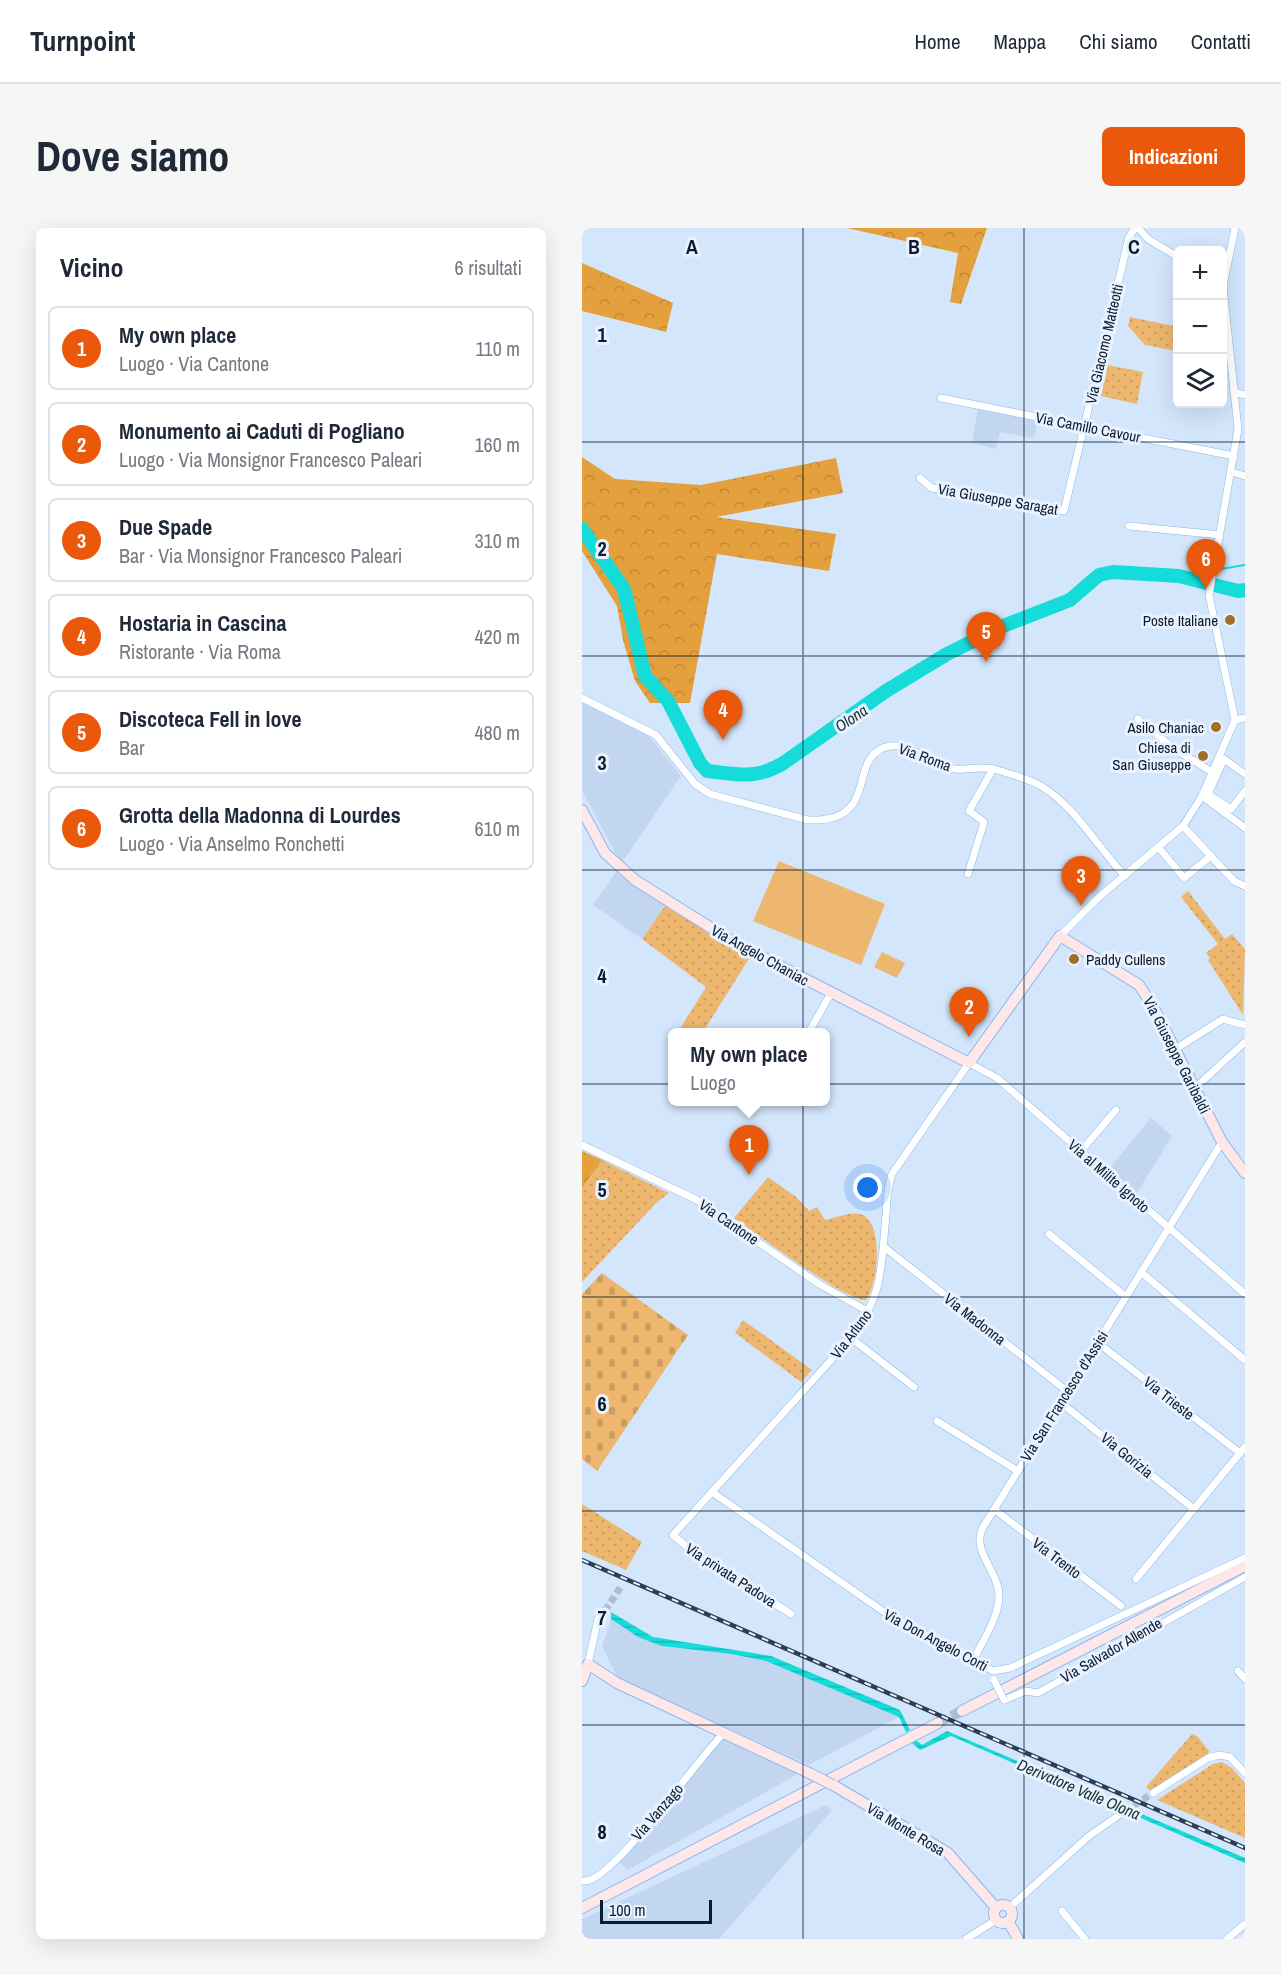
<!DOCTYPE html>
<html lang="it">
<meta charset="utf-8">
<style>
:root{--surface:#fff;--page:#f6f6f7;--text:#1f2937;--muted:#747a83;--line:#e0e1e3;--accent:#ea580c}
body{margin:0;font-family:"Archivo Narrow",sans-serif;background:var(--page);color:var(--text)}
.controls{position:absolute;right:18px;top:18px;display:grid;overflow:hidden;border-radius:9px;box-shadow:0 6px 24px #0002}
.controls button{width:54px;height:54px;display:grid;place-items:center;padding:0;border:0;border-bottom:2px solid var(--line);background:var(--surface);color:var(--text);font:30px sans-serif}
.scale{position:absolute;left:18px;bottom:15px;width:112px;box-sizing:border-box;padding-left:6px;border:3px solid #0a1c2f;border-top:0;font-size:16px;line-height:21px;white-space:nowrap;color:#0a1c2f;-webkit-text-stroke:4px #e9f2fe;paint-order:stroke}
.you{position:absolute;left:286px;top:960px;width:21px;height:21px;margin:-15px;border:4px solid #fff;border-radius:50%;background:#1a73e8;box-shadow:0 0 0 9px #1a73e833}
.badge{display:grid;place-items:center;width:39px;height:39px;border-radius:50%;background:var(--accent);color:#fff;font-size:20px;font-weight:700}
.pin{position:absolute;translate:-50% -50px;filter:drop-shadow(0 2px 3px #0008)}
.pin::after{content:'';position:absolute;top:32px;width:21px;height:18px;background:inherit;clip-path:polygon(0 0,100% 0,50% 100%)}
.popup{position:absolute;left:86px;top:800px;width:162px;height:78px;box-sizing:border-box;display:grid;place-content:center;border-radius:9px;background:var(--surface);filter:drop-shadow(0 2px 4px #0005);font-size:20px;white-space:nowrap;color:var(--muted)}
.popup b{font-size:22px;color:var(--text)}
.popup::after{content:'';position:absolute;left:50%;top:100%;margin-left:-12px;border:12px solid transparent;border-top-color:var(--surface)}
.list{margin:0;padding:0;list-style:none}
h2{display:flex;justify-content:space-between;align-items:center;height:78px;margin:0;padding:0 24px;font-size:26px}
h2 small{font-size:20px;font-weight:400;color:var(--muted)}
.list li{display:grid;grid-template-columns:39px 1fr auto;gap:18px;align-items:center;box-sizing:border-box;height:84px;margin:0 12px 12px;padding:0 12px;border:2px solid var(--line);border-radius:9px}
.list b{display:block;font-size:22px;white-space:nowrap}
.list p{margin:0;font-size:20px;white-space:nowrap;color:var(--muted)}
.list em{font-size:20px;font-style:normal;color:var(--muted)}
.icon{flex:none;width:33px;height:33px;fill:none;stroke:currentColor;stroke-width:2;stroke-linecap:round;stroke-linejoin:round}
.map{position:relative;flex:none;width:663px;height:1711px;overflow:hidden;border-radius:9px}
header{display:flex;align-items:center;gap:36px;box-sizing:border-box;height:84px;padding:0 30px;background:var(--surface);border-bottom:2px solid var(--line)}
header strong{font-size:28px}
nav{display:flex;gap:33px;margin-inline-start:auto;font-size:21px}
.intro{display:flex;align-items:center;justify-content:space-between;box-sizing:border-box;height:144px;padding:0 36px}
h1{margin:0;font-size:42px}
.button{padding:15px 27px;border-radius:9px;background:var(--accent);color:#fff;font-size:21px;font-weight:700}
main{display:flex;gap:36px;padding:0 36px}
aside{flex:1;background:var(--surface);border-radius:9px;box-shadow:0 6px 24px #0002}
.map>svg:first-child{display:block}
</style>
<header>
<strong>Turnpoint</strong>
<nav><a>Home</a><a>Mappa</a><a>Chi siamo</a><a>Contatti</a></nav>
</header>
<div class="intro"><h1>Dove siamo</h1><a class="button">Indicazioni</a></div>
<main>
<aside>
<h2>Vicino<small>6 risultati</small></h2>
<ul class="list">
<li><span class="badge">1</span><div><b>My own place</b><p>Luogo · Via Cantone</p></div><em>110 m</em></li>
<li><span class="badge">2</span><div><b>Monumento ai Caduti di Pogliano</b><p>Luogo · Via Monsignor Francesco Paleari</p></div><em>160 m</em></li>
<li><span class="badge">3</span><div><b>Due Spade</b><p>Bar · Via Monsignor Francesco Paleari</p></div><em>310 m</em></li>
<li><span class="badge">4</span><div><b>Hostaria in Cascina</b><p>Ristorante · Via Roma</p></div><em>420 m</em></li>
<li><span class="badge">5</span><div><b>Discoteca Fell in love</b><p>Bar</p></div><em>480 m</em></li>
<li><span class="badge">6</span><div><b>Grotta della Madonna di Lourdes</b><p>Luogo · Via Anselmo Ronchetti</p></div><em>610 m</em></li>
</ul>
</aside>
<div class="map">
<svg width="663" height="1711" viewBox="0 0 663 1711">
<defs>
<pattern id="green-dots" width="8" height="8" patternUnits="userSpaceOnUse" patternTransform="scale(1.5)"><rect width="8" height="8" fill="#edb76f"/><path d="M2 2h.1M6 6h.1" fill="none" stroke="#ca9d60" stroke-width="1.8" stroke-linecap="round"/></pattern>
<pattern id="forest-crowns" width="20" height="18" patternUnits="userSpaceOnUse" patternTransform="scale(1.5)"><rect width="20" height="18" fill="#e3a03d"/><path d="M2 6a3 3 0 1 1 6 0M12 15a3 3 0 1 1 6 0" fill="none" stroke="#c18936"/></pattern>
<pattern id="cemetery-stones" width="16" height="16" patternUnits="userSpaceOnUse" patternTransform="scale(1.5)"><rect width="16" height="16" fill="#edb76f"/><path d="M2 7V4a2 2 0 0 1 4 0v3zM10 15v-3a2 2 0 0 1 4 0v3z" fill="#ca9d60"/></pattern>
<pattern id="water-rules" width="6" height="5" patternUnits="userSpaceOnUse" patternTransform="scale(1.5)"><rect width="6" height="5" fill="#15dcd9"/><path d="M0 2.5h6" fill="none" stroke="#12bcbb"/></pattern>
</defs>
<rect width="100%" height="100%" fill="#d4e6fc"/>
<g fill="#c2d7ef">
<path d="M396,180L457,192L451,210L418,204L414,221L390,215Z"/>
<path d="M0,474L67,508L99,548L39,636L0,562Z"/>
<path d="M36,641L86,674L60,711L11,677Z"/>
<path d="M569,890L590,908L553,968L525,943Z"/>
<path d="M29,1391L47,1403L80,1418L149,1426L184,1433L317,1489L227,1537L35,1449L20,1418Z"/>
<path d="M143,1508L216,1546L46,1642L36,1633Z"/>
<path d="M244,1577L250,1582L137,1711H0V1691Z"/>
</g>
<g fill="url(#green-dots)">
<path d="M548,89L592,98L595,101V123L563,117L546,98Z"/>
<path d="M526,137L561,144L555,176L519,168Z"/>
<path d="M606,663L643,711L650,706L663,721L661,787L626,732L628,730L624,725L636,716L599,669Z"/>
<path d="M83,678L168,729L121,804H96L124,759L60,711Z"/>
<path d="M20,932L87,965L75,974L0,1054V960Z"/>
<path d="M186,949L214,969L227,983L235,979L243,992C253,990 271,982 281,987C302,998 296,1056 284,1072C263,1073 174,1005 152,990Z"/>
<path d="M161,1092L230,1142L219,1154L153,1105Z"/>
<path d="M0,1276L60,1314L44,1342L0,1323Z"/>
<path d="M610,1506L615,1508L627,1523L625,1529L570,1564L564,1559Z"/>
<path d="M640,1534L650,1540L663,1555V1610L575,1572L631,1536Z"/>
</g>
<g fill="url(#forest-crowns)">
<path d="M265,0H405L379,76L368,74L376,25Z"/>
<path d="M0,35L91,75L84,104L0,83Z"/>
<path d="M0,229L33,251L119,257L254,230L261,265L134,289L254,306L247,343L135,326L108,475H68L53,453L41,412L35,378L0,323Z"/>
<path d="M0,923L20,932L0,960Z"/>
</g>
<path fill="url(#cemetery-stones)" d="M20,1045L106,1107L15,1243L0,1231V1066Z"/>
<g fill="#edb76f">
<path d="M197,633L303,676L279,737L171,693Z"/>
<path d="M300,724L323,735L315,750L292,739Z"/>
</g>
<g fill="url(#water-rules)">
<path d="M29,1384L71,1409L189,1428L318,1482L328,1502L324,1504L317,1489L184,1433L149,1426L80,1418L56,1409L29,1391Z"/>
<path d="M365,1503L663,1630V1635L369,1508L338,1522L330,1515L334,1512L340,1517Z"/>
</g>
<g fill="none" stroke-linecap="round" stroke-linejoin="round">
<path stroke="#15dcd9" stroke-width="2" d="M639,341L663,337"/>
<path stroke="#15dcd9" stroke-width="14" d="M0,301L42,361L63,448L86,473L118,535L125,543C156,546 171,552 200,536L304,463L365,426L421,398L488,372L517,347L531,344L597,348L656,363L663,362"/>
<g stroke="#acbed3" stroke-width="7" stroke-dasharray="7 3.5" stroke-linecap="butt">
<path d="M23,1383L40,1357"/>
<path d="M543,1583L571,1565"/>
</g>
<path stroke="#acbed3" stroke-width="10" stroke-dasharray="10 5" stroke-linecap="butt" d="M356,1495L380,1483"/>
<g stroke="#8ab7eb" stroke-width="8">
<g id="street">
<path d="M556,0L566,11L596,29"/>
<path d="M652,164L663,167"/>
<path d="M359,170L652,228"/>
<path d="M649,244L663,248"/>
<path d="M338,250L350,260L482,283L547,9L553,0"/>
<path d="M547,298L638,307"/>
<path d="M0,470L74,507L113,556L128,566L226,592C296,595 267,537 299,521C320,509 344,533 362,539C379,545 396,537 412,541C428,546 445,550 459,558C494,579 515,619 543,648"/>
<path d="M556,491L591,520L630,544"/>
<path d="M653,492L663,490"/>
<path d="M663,546L642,531L626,566L649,581L663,563"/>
<path d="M620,568L663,600"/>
<path d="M601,598L652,653L663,658"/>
<path d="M577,620L602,650L629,628"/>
<path d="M386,646L402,594L387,583L411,541"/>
<path d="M478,708L517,669L601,598L620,568L653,492L627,367L656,201L641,58L653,0"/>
<path d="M227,804L249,765"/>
<path d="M592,822L641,791L663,797"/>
<path d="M613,860L663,814"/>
<path d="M0,917L115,972L237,1056L287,1084"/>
<path d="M498,924L534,882"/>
<path d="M467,1006L543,1068"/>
<path d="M302,1019L485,1163"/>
<path d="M559,1044L663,1132"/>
<path d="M269,1110L332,1159"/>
<path d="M516,1115L658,1225"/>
<path d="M478,1174L612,1281"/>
<path d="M355,1193L436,1243"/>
<path d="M130,1264L302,1384L411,1443L428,1440L663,1330"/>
<path d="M412,1281L539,1378"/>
<path d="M554,1351L663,1219"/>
<path d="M209,1386L104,1318L91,1307L269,1110C302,1066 299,1039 304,987C305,973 305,959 310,946L387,835L415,850L663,1066"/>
<path d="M391,1433C400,1414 417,1389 417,1368C417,1344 390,1324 400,1301L640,914"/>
<path d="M6,1436L16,1391L23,1383"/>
<path d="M656,1443L663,1451"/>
<path d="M422,1472L444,1463L456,1465L663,1349"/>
<path d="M571,1565L626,1530L637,1527L648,1529L663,1545"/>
<path d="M2,1653C29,1656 117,1528 142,1505"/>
<path d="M427,1680L507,1608L543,1583"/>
<path d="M480,1683L503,1711"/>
<path d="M384,1711L414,1692"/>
<path d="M645,1711L663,1696"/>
</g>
</g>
<g stroke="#8ab7eb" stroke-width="12">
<g id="secondary">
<path d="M0,582L23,625L53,652L153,715L387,835L478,708L557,757L573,782L640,914L663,945"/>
<path d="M0,1453L6,1436L35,1455L225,1544"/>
<path d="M380,1483L663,1338"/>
<path d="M251,1557L366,1625L414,1680"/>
<circle cx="421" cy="1686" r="9"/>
<path d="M0,1680L356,1495"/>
<path d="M426,1693L436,1711"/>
</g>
</g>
<use href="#street" stroke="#fff" stroke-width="7"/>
<use href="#secondary" stroke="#fee7e9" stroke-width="10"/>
<g stroke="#2c3e52" stroke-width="4.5">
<path id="rail" d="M0,1332L663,1620"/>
</g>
<use href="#rail" stroke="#e9f2fe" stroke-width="2" stroke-dasharray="7" stroke-linecap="butt"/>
<g stroke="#8ab7eb" stroke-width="8" stroke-linecap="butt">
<path id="street-bridge" d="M412,1452L422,1472"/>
</g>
<g stroke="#8ab7eb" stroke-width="12" stroke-linecap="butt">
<path id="secondary-bridge" d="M225,1544L251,1557"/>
</g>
<use href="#street-bridge" stroke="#fff" stroke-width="7"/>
<use href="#secondary-bridge" stroke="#fee7e9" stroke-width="10"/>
</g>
<path fill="none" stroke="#0a1c2f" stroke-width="1.5" stroke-opacity="0.55" d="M221,0V1711M442,0V1711M0,214H663M0,428H663M0,642H663M0,856H663M0,1069H663M0,1283H663M0,1497H663"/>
<g fill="#a16f25" stroke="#e9f2fe" stroke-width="2">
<circle cx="648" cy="392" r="6"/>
<circle cx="634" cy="499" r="6"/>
<circle cx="621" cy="528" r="6"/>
<circle cx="492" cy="731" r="6"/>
</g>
<g text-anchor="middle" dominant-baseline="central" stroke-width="6" stroke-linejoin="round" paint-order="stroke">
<g font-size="15" fill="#0a1c2f" stroke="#e9f2fe">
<text transform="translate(522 116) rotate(-77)">Via Giacomo Matteotti</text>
<text transform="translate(506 199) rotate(11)">Via Camillo Cavour</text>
<text transform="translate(416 271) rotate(10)">Via Giuseppe Saragat</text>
<text transform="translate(343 529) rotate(20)">Via Roma</text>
<text transform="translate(178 727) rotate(29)">Via Angelo Chaniac</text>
<text transform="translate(595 827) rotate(63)">Via Giuseppe Garibaldi</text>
<text transform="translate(527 948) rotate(41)">Via al Milite Ignoto</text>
<text transform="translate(147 994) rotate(34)">Via Cantone</text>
<text transform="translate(393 1091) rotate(38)">Via Madonna</text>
<text transform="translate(269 1106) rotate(-53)">Via Arluno</text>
<text transform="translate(482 1168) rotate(-58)">Via San Francesco d'Assisi</text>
<text transform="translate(587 1170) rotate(38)">Via Trieste</text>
<text transform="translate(545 1227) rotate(39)">Via Gorizia</text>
<text transform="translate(475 1330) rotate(37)">Via Trento</text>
<text transform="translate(149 1347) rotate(33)">Via privata Padova</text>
<text transform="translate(354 1412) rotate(28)">Via Don Angelo Corti</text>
<text transform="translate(529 1422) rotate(-30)">Via Salvador Allende</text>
<text transform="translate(75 1584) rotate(-49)">Via Vanzago</text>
<text transform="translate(324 1601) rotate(31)">Via Monte Rosa</text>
</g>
<g font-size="15" fill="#0a1c2f" stroke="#e9f2fe" text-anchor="end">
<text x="636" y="392">Poste Italiane</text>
<text x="622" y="499">Asilo Chaniac</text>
<text x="609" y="519">Chiesa di<tspan x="609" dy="17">San Giuseppe</tspan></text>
<text x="504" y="731" text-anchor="start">Paddy Cullens</text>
</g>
<g font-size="16" font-style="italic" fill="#153030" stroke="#e9f2fe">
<text transform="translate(269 490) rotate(-34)">Olona</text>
<text transform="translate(497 1561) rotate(23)">Derivatore Valle Olona</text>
</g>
</g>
<g font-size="20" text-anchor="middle" font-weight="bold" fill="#0a1c2f" stroke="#e9f2fe" stroke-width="6" stroke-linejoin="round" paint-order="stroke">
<text x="110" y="26">A</text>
<text x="332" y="26">B</text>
<text x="552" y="26">C</text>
<text x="20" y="114">1</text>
<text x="20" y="328">2</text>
<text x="20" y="542">3</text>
<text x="20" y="755">4</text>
<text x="20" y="969">5</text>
<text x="20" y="1183">6</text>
<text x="20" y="1397">7</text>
<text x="20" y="1611">8</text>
</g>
</svg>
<div class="controls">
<button>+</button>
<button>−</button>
<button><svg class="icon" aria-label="layers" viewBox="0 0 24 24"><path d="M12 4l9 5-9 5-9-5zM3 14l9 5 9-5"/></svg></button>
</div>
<div class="scale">100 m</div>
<div class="you"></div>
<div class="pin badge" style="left:167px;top:947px">1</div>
<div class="popup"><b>My own place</b>Luogo</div>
<div class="pin badge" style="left:387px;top:809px">2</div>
<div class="pin badge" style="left:499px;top:678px">3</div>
<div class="pin badge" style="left:141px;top:512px">4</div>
<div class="pin badge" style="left:404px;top:434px">5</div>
<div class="pin badge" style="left:624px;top:361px">6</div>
</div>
</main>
